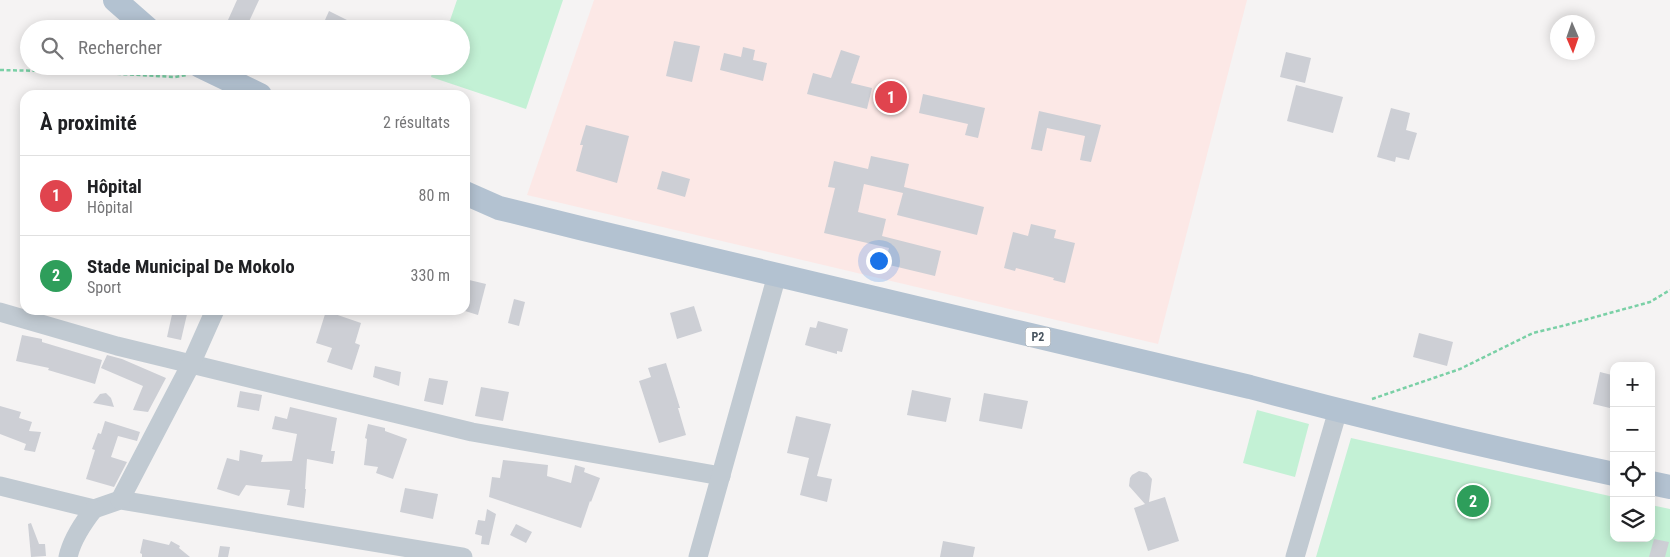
<!DOCTYPE html>
<html lang="fr">
<meta charset="utf-8">
<style>
:root{--surface:#fff;--page:#f2f2f2;--text:#202124;--muted:#757577;--line:#e0e0e0;--accent:#d93025}
body{margin:0;font-family:"Roboto Condensed",sans-serif;background:var(--page);color:var(--text)}
.controls{position:absolute;right:15px;bottom:15px;display:grid;overflow:hidden;border-radius:10px;box-shadow:0 2px 12px #0003}
.controls button{width:45px;height:45px;display:grid;place-items:center;padding:0;border:0;border-bottom:1px solid var(--line);background:var(--surface);color:var(--text);font:25px sans-serif}
.compass{position:absolute;left:1550px;top:15px;width:45px;height:45px;border-radius:50%;background:var(--surface);box-shadow:0 2px 12px #0003;rotate:178deg}
.you{position:absolute;left:878px;top:260px;width:18px;height:18px;margin:-12px;border:4px solid #fff;border-radius:50%;background:#1a73e8;box-shadow:0 0 0 8px #1a73e833}
.badge{display:grid;place-items:center;width:32px;height:32px;border-radius:50%;background:var(--accent);color:#fff;font-size:16px;font-weight:700}
.pin{position:absolute;translate:-50% -50%;border:2px solid #fff;box-shadow:0 1px 5px #0006}
.list{margin:0;padding:0;list-style:none}
h2{display:flex;justify-content:space-between;align-items:center;height:65px;margin:0;padding:0 20px;font-size:21px}
h2 small{font-size:16px;font-weight:400;color:var(--muted)}
.list li{display:grid;grid-template-columns:32px 1fr auto;gap:15px;align-items:center;box-sizing:border-box;height:80px;padding:0 20px;border-top:1px solid var(--line)}
.list b{display:block;font-size:19px;white-space:nowrap}
.list p{margin:0;font-size:16px;white-space:nowrap;color:var(--muted)}
.list em{font-size:16px;font-style:normal;color:var(--muted)}
.icon{flex:none;width:28px;height:28px;fill:none;stroke:currentColor;stroke-width:2;stroke-linecap:round;stroke-linejoin:round}
.map{position:relative;flex:none;width:1670px;height:557px;overflow:hidden}
.search{position:absolute;background:var(--surface);box-shadow:0 2px 12px #0003;left:20px;top:20px;width:450px;height:55px;display:flex;align-items:center;gap:12px;box-sizing:border-box;padding:0 18px;border-radius:28px;color:var(--muted);font-size:19px}
.panel{position:absolute;background:var(--surface);box-shadow:0 2px 12px #0003;left:20px;top:90px;width:450px;height:225px;border-radius:15px}
.map>svg:first-child{display:block}
</style>
<div class="map">
<svg width="1670" height="557" viewBox="0 0 1670 557">
<rect width="100%" height="100%" fill="#f5f3f3"/>
<path fill="#fce8e6" d="M594,0H1247L1158,344L527,195Z"/>
<g fill="#c3f1d5">
<path d="M457,0H563L526,109L431,77L434,66H461V29H447Z"/>
<path d="M1257,410L1309,424L1295,477L1243,463Z"/>
<path d="M1351,438L1614,497V538H1651V505L1670,509V557H1316Z"/>
</g>
<g fill="#cdcfd5">
<path d="M237,0H259L246,28L228,20Z"/>
<path d="M329,11L347,20L343,29H321Z"/>
<path d="M674,41L700,46L692,82L666,76Z"/>
<path d="M743,47L755,50L753,60L767,63L763,81L720,70L724,53L741,57Z"/>
<path d="M841,50L860,56L851,83L872,88L867,109L807,94L813,73L831,78Z"/>
<path d="M1286,52L1311,58L1305,83L1280,77Z"/>
<path d="M1296,85L1343,97L1333,133L1287,121Z"/>
<path d="M923,94L985,108L978,138L965,135L968,124L919,113Z"/>
<path d="M1391,108L1410,113L1406,130L1417,133L1409,160L1396,157L1395,162L1377,157Z"/>
<path d="M1039,111L1101,125L1091,162L1080,160L1085,136L1047,128L1042,151L1031,149Z"/>
<path d="M586,125L629,136L617,183L576,171L583,145H580Z"/>
<path d="M871,156L909,164L904,187L984,207L977,235L897,215L903,193L864,184L858,212L886,219L882,236L941,251L935,276L885,264L889,248L824,233L835,188L828,187L834,161L868,169Z"/>
<path d="M662,171L690,179L685,197L657,189Z"/>
<path d="M1031,224L1056,230L1054,238L1075,243L1065,283L1053,280L1054,278L1016,268L1015,271L1004,268L1013,232L1028,236Z"/>
<path d="M465,279L486,284L478,315L465,311Z"/>
<path d="M514,299L525,302L519,326L508,323Z"/>
<path d="M694,306L702,331L677,339L670,313Z"/>
<path d="M173,310H188L181,340L167,337Z"/>
<path d="M326,311L361,323L355,343L360,345L352,370L327,362L332,348L316,343Z"/>
<path d="M818,321L848,329L842,352L837,351V354L805,345L810,327L816,328Z"/>
<path d="M1419,333L1453,342L1447,366L1413,357Z"/>
<path d="M22,335L42,339V342L102,360L95,384L48,370L49,368L16,361Z"/>
<path d="M107,355L122,359L166,378L148,412L133,410L143,386L101,368Z"/>
<path d="M666,363L680,408H678L686,435L659,443L639,381L651,377L648,368Z"/>
<path d="M375,366L401,372L399,386L373,377Z"/>
<path d="M1600,372L1612,375L1611,380L1614,381V409L1593,404Z"/>
<path d="M429,378L448,381L443,405L424,401Z"/>
<path d="M481,387L509,392L503,421L475,416Z"/>
<path d="M912,390L951,398L946,422L907,415Z"/>
<path d="M240,391L262,395L259,411L237,407Z"/>
<path d="M106,393L111,398L114,407L93,403L100,394Z"/>
<path d="M984,393L1028,401L1022,429L979,421Z"/>
<path d="M0,406L21,412L19,418L32,422L29,431L41,432L35,452L24,450L26,444L0,434Z"/>
<path d="M290,407L337,418L331,451H335L333,464L307,459L305,489H306L304,508L287,505L290,490L246,485L239,496L217,489L227,458L239,461L240,450L263,455L261,462L292,461L297,434L272,429L275,416L287,419Z"/>
<path d="M796,416L831,424L817,476L832,479L827,502L800,495L809,458L787,453Z"/>
<path d="M105,421L140,432L137,441L118,436L111,457L127,462L114,487L86,479L95,450L92,449L98,433L101,434Z"/>
<path d="M368,424L385,428V431L407,439L393,479L376,473L378,467L364,465L367,439L365,438Z"/>
<path d="M503,460L548,465L547,476L571,483L575,465L585,468L584,472L600,478L591,502L590,501L581,528L489,497L492,477L500,478Z"/>
<path d="M1139,471L1147,473L1152,479L1149,502L1165,497L1179,541L1148,551L1134,508L1145,504L1129,486L1130,478L1132,475Z"/>
<path d="M405,488L438,494L433,519L400,512Z"/>
<path d="M487,509L496,514L489,545L481,544L482,536L475,534L478,520L485,521Z"/>
<path d="M31,523L39,544H45L46,556L31,557L28,524Z"/>
<path d="M516,524L532,532L526,543L510,535Z"/>
<path d="M143,539L169,545L171,541L180,546L179,548L190,557H142V554L140,553Z"/>
<path d="M1654,539L1669,542L1665,557H1649Z"/>
<path d="M943,541L975,547L973,557H940Z"/>
<path d="M220,546L230,547L228,557H218Z"/>
</g>
<g fill="none" stroke-linecap="round" stroke-linejoin="round">
<g stroke="#7ad0a6" stroke-width="2.5" stroke-dasharray="4 2.5" stroke-linecap="butt">
<path d="M0,70L85,72L175,77L187,75"/>
<path d="M1372,399L1460,369L1533,333L1566,325L1650,302L1670,290"/>
</g>
<g stroke="#c1cad2" stroke-width="19">
<path d="M0,312L117,346L472,432L721,476"/>
<path d="M0,486L94,509L120,500L463,557"/>
<path d="M120,500L191,364L215,310"/>
<path d="M68,557C72,539 83,523 94,509"/>
<path d="M698,557L777,275"/>
<path d="M1295,557L1338,410"/>
</g>
<g stroke="#b3c2d1" stroke-width="24">
<path d="M115,0L148,29"/>
<path d="M200,66L260,95"/>
<path d="M465,193L499,208L584,229L1250,387C1370,419 1492,448 1614,474"/>
<path d="M1651,483L1670,487"/>
</g>
</g>
<g text-anchor="middle" dominant-baseline="central" stroke-width="4.5" stroke-linejoin="round" paint-order="stroke">
<rect fill="#fff" stroke="#808990" stroke-width="1" x="1025.5" y="327.5" width="25" height="19" rx="4"/>
<g font-size="12" font-weight="bold" fill="#4a5661">
<text x="1038" y="337">P2</text>
</g>
</g>
</svg>
<div class="controls">
<button>+</button>
<button>−</button>
<button><svg class="icon" aria-label="locate" viewBox="0 0 24 24"><circle cx="12" cy="12" r="6"/><path d="M12 2v4M12 18v4M2 12h4M18 12h4"/></svg></button>
<button><svg class="icon" aria-label="layers" viewBox="0 0 24 24"><path d="M12 4l9 5-9 5-9-5zM3 14l9 5 9-5"/></svg></button>
</div>
<svg class="compass" viewBox="-18 -18 36 36"><path d="M0-13l5 13h-10z" fill="#e53935"/><path d="M0 13l5-13h-10z" fill="#757577"/></svg>
<div class="you"></div>
<div class="pin badge" style="left:891px;top:97px;background:#e0444e">1</div>
<div class="pin badge" style="left:1473px;top:501px;background:#2e9e5b">2</div>
<div class="search"><svg class="icon" aria-label="search" viewBox="0 0 24 24"><circle cx="10" cy="10" r="6"/><path d="M15 15l6 6"/></svg>Rechercher</div>
<section class="panel">
<h2>À proximité<small>2 résultats</small></h2>
<ul class="list">
<li><span class="badge" style="background:#e0444e">1</span><div><b>Hôpital</b><p>Hôpital</p></div><em>80 m</em></li>
<li><span class="badge" style="background:#2e9e5b">2</span><div><b>Stade Municipal De Mokolo</b><p>Sport</p></div><em>330 m</em></li>
</ul>
</section>
</div>
